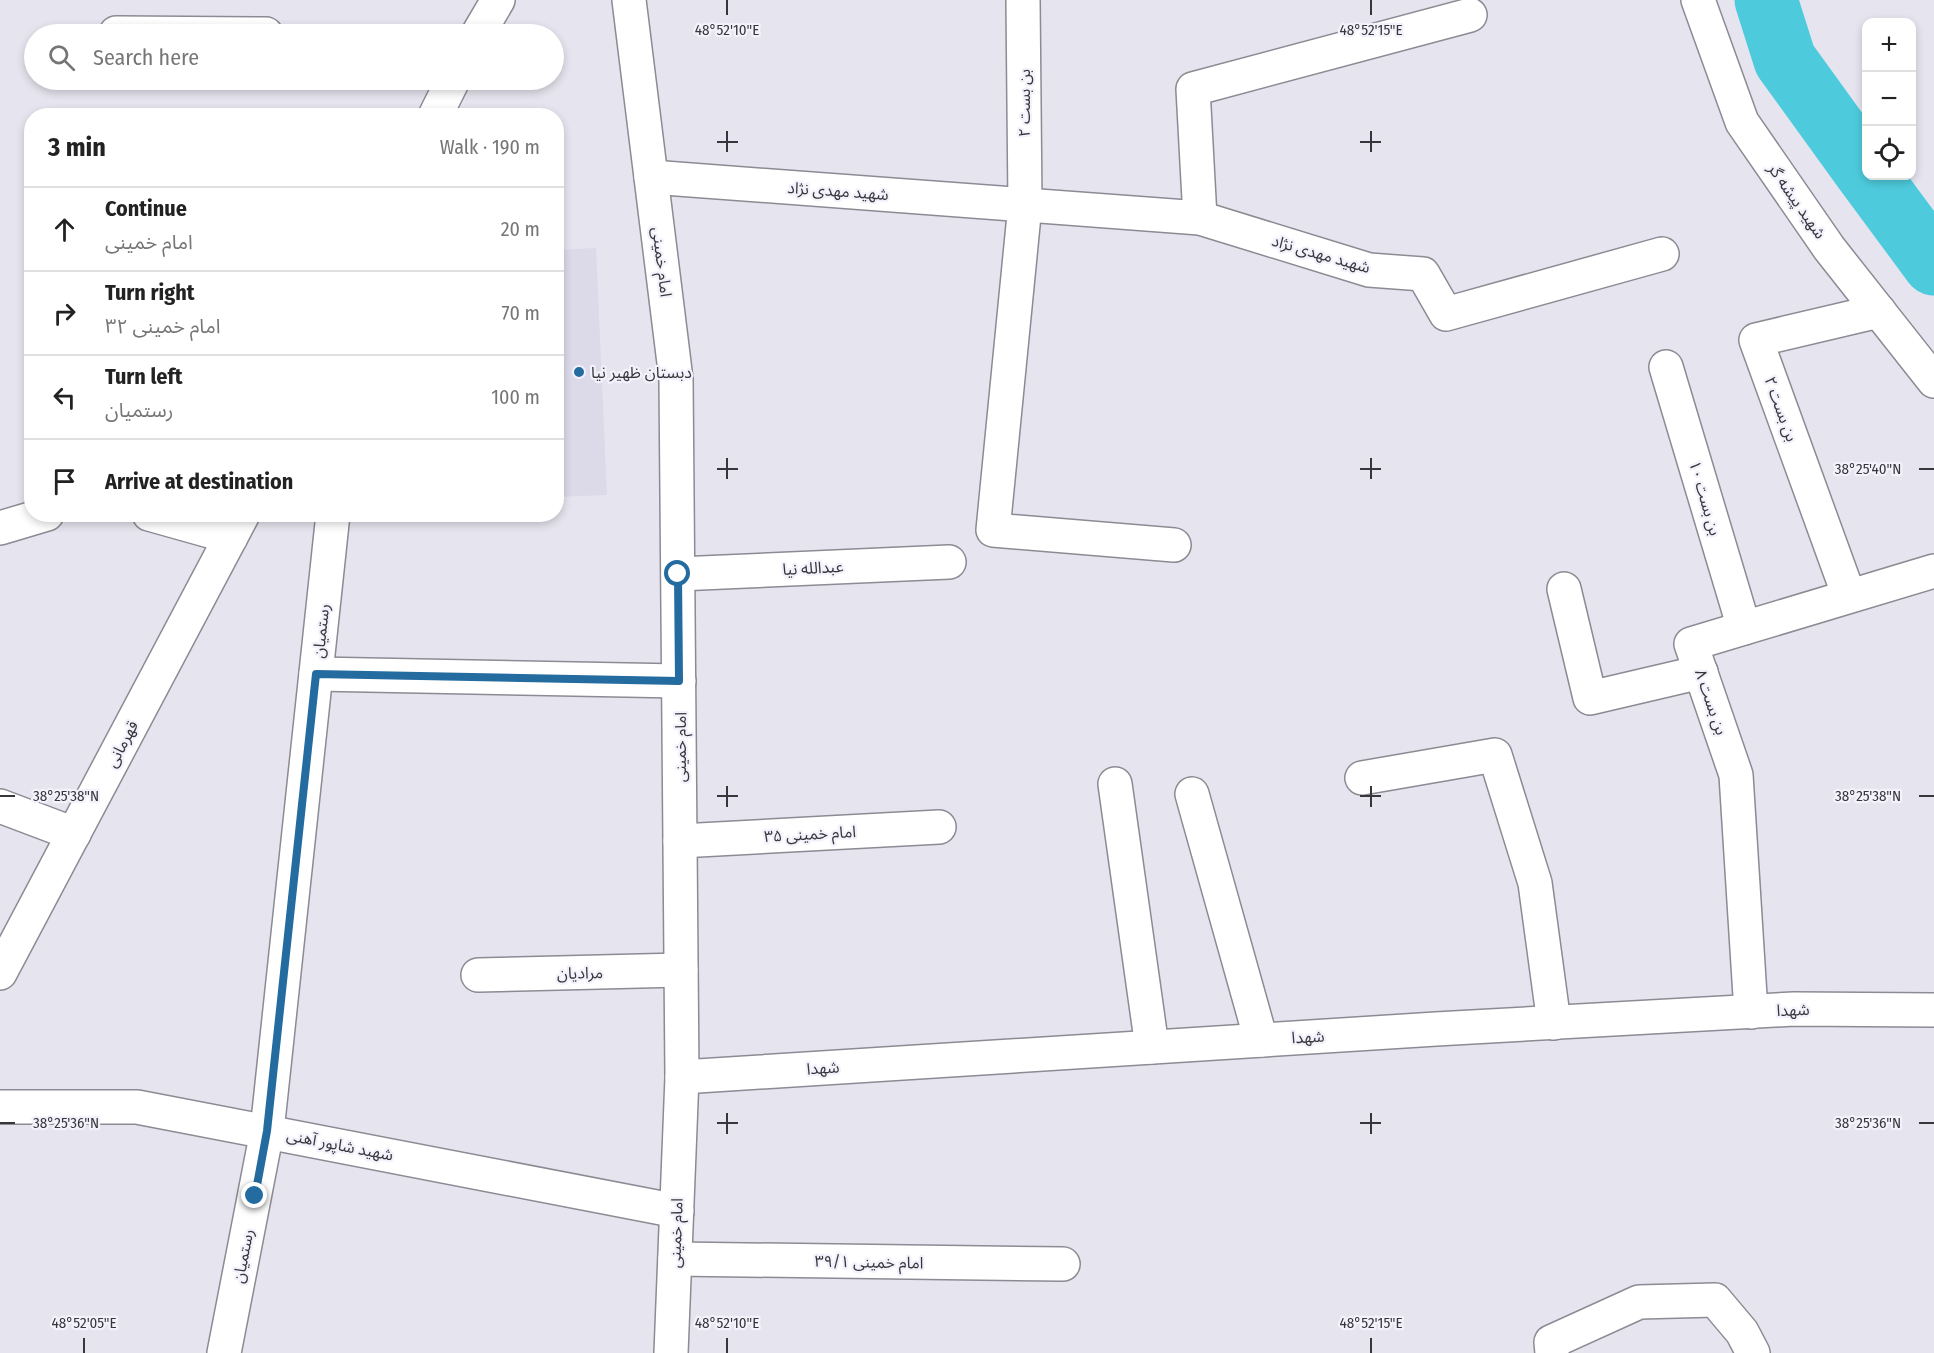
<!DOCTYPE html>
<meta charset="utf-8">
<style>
:root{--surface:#fff;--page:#f2f2f2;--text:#222;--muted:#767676;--line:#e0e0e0}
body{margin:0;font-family:"Fira Sans Condensed","Noto Sans Arabic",sans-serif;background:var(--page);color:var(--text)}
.controls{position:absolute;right:18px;top:18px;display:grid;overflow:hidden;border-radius:12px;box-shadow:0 3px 9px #0003}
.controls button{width:54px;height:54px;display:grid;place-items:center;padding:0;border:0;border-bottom:2px solid var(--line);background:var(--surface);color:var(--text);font:30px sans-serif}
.stop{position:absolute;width:18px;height:18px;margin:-14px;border:4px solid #246b9f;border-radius:50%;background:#fff}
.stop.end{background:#246b9f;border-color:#fff;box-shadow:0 2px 6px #0008}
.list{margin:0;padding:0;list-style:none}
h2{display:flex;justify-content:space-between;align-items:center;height:78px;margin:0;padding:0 24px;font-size:26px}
h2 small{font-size:20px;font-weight:400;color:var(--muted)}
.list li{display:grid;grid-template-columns:39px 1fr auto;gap:18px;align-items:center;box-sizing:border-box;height:84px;padding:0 24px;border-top:2px solid var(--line)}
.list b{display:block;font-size:22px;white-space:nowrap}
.list p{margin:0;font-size:20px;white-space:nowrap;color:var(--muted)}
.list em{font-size:20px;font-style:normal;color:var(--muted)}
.icon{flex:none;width:33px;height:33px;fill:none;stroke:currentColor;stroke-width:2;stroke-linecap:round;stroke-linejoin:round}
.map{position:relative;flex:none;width:1934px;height:1353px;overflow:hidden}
.search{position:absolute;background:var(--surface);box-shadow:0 3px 9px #0003;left:24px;top:24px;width:540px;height:66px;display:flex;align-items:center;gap:15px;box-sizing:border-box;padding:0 21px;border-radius:33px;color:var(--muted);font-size:22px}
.panel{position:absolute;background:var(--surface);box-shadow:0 3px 9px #0003;left:24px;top:108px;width:540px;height:414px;border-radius:24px}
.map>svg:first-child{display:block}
</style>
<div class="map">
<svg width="1934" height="1353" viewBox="0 0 1934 1353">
<rect width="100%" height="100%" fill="#e6e5ef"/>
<path fill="#dcd9e9" d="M596,248L607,495L557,497V250Z"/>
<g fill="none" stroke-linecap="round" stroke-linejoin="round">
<g stroke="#4dcbdd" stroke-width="63">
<path d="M1766,0L1785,60L1866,172"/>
<path d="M1869,176L1934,264"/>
</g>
<g stroke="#8c8a93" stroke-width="36">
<g id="minor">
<path d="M1023,0L1025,205L993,530L1174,545"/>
<path d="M1698,0L1742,122L1829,248L1934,381"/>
<path d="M116,33L266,34"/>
<path d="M478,34L498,0"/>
<path d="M435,116L453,80"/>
<path d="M651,177L1200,218L1369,270L1423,274L1446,314L1662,254"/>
<path d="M1200,218L1193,89L1470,15"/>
<path d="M1666,367L1744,628"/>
<path d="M149,514L231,537"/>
<path d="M0,528L47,514"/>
<path d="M678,574L949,562"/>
<path d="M1564,589L1590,698L1701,672"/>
<path d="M1849,596L1756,340L1879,311"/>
<path d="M316,674L679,681"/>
<path d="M1362,778L1495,755L1535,883L1554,1023"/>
<path d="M1115,784L1152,1047"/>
<path d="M1192,794L1261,1040"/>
<path d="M0,806L74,834"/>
<path d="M680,841L939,827"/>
<path d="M0,973L243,514"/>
<path d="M478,975L681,970"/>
<path d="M1751,1012L1736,775L1691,644L1934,571"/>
<path d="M682,1077L1436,1029L1794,1009L1934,1010"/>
<path d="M267,1131L333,514"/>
<path d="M675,1259L1063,1264"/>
<path d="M1552,1353L1551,1342L1639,1302L1715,1300L1742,1332L1753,1353"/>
</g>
</g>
<g stroke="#8c8a93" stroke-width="36">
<g id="tertiary">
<path d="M629,0L676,379L682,1077L671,1353"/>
<path d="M0,1107H137L677,1211"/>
<path d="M224,1353L267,1131"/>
</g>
</g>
<use href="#minor" stroke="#fff" stroke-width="33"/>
<use href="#tertiary" stroke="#fff" stroke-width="33"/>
</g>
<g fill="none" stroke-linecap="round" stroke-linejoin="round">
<path stroke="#246b9f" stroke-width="8" d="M255,1196L267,1131L316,674L679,681L678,574"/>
</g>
<path fill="none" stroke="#37363a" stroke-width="2" d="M727,0V15M1371,0V15M727,131V152M1371,131V152M717,142H738M1360,142H1381M727,458V479M1371,458V479M717,469H738M1360,469H1381M1919,469H1934M727,786V807M1371,786V807M0,796H15M717,796H738M1360,796H1381M1919,796H1934M727,1113V1134M1371,1113V1134M0,1123H15M717,1123H738M1360,1123H1381M1919,1123H1934M84,1338V1353M727,1338V1353M1371,1338V1353"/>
<circle fill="#246b9f" stroke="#f3f2fc" stroke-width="2" cx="579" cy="372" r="6"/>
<g text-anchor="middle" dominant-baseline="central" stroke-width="4.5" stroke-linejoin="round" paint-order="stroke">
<g font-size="16" fill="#37363a" stroke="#f3f2fc">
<text transform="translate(1024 103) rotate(-90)">بن بست ۲</text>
<text transform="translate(838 191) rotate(4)">شهید مهدی نژاد</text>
<text transform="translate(1797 201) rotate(55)">شهید پیشه گر</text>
<text transform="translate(1321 254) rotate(16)">شهید مهدی نژاد</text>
<text transform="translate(662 262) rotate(83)">امام خمینی</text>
<text transform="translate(1781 409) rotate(70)">بن بست ۲</text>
<text transform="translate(1705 498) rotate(74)">بن بست ۱۰</text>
<text transform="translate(813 568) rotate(-3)">عبدالله نیا</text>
<text transform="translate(321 631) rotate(-84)">رستمیان</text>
<text transform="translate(1711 702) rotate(71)">بن بست ۸</text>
<text transform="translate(122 744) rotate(-62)">قهرمانی</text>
<text transform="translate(680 747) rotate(-90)">امام خمینی</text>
<text transform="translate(810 834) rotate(-3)">امام خمینی ۳۵</text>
<text transform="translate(580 973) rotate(-1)">مرادیان</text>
<text transform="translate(1793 1010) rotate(-2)">شهدا</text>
<text transform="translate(1308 1037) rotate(-3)">شهدا</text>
<text transform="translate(823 1068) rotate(-4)">شهدا</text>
<text transform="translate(340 1145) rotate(11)">شهید شاپور آهنی</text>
<text transform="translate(676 1233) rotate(-88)">امام خمینی</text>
<text transform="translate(243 1256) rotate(-79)">رستمیان</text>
<text transform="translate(869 1262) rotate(1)">امام خمینی ۳۹/۱</text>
</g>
<g font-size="16" fill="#37363a" stroke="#f3f2fc" text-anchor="start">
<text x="591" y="372">دبستان ظهیر نیا</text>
</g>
</g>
<g font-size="15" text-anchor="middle" fill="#37363a" stroke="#f3f2fc" stroke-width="4.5" stroke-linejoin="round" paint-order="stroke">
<text x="727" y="35">48°52'10"E</text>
<text x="1371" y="35">48°52'15"E</text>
<text x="1868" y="474">38°25'40"N</text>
<text x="66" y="801">38°25'38"N</text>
<text x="1868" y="801">38°25'38"N</text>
<text x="66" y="1128">38°25'36"N</text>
<text x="1868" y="1128">38°25'36"N</text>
<text x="84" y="1328">48°52'05"E</text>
<text x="727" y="1328">48°52'10"E</text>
<text x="1371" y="1328">48°52'15"E</text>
</g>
</svg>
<div class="controls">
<button>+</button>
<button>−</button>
<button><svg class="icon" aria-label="locate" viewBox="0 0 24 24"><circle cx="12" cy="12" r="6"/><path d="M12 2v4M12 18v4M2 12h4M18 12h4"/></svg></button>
</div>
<div class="stop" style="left:678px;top:574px"></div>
<div class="stop end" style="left:255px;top:1196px"></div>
<div class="search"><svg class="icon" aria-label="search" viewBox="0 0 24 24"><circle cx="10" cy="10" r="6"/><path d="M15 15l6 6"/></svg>Search here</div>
<section class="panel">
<h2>3 min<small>Walk · 190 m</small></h2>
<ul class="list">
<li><svg class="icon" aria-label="ahead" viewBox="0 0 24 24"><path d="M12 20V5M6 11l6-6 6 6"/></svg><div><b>Continue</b><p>امام خمینی</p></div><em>20 m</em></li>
<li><svg class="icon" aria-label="right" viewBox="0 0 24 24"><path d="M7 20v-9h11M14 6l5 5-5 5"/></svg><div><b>Turn right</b><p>امام خمینی ۳۲</p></div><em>70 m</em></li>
<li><svg class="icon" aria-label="left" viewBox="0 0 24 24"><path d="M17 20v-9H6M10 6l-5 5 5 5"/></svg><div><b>Turn left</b><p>رستمیان</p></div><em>100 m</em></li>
<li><svg class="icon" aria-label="arrive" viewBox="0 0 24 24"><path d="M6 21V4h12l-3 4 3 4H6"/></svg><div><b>Arrive at destination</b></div></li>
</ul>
</section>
</div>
